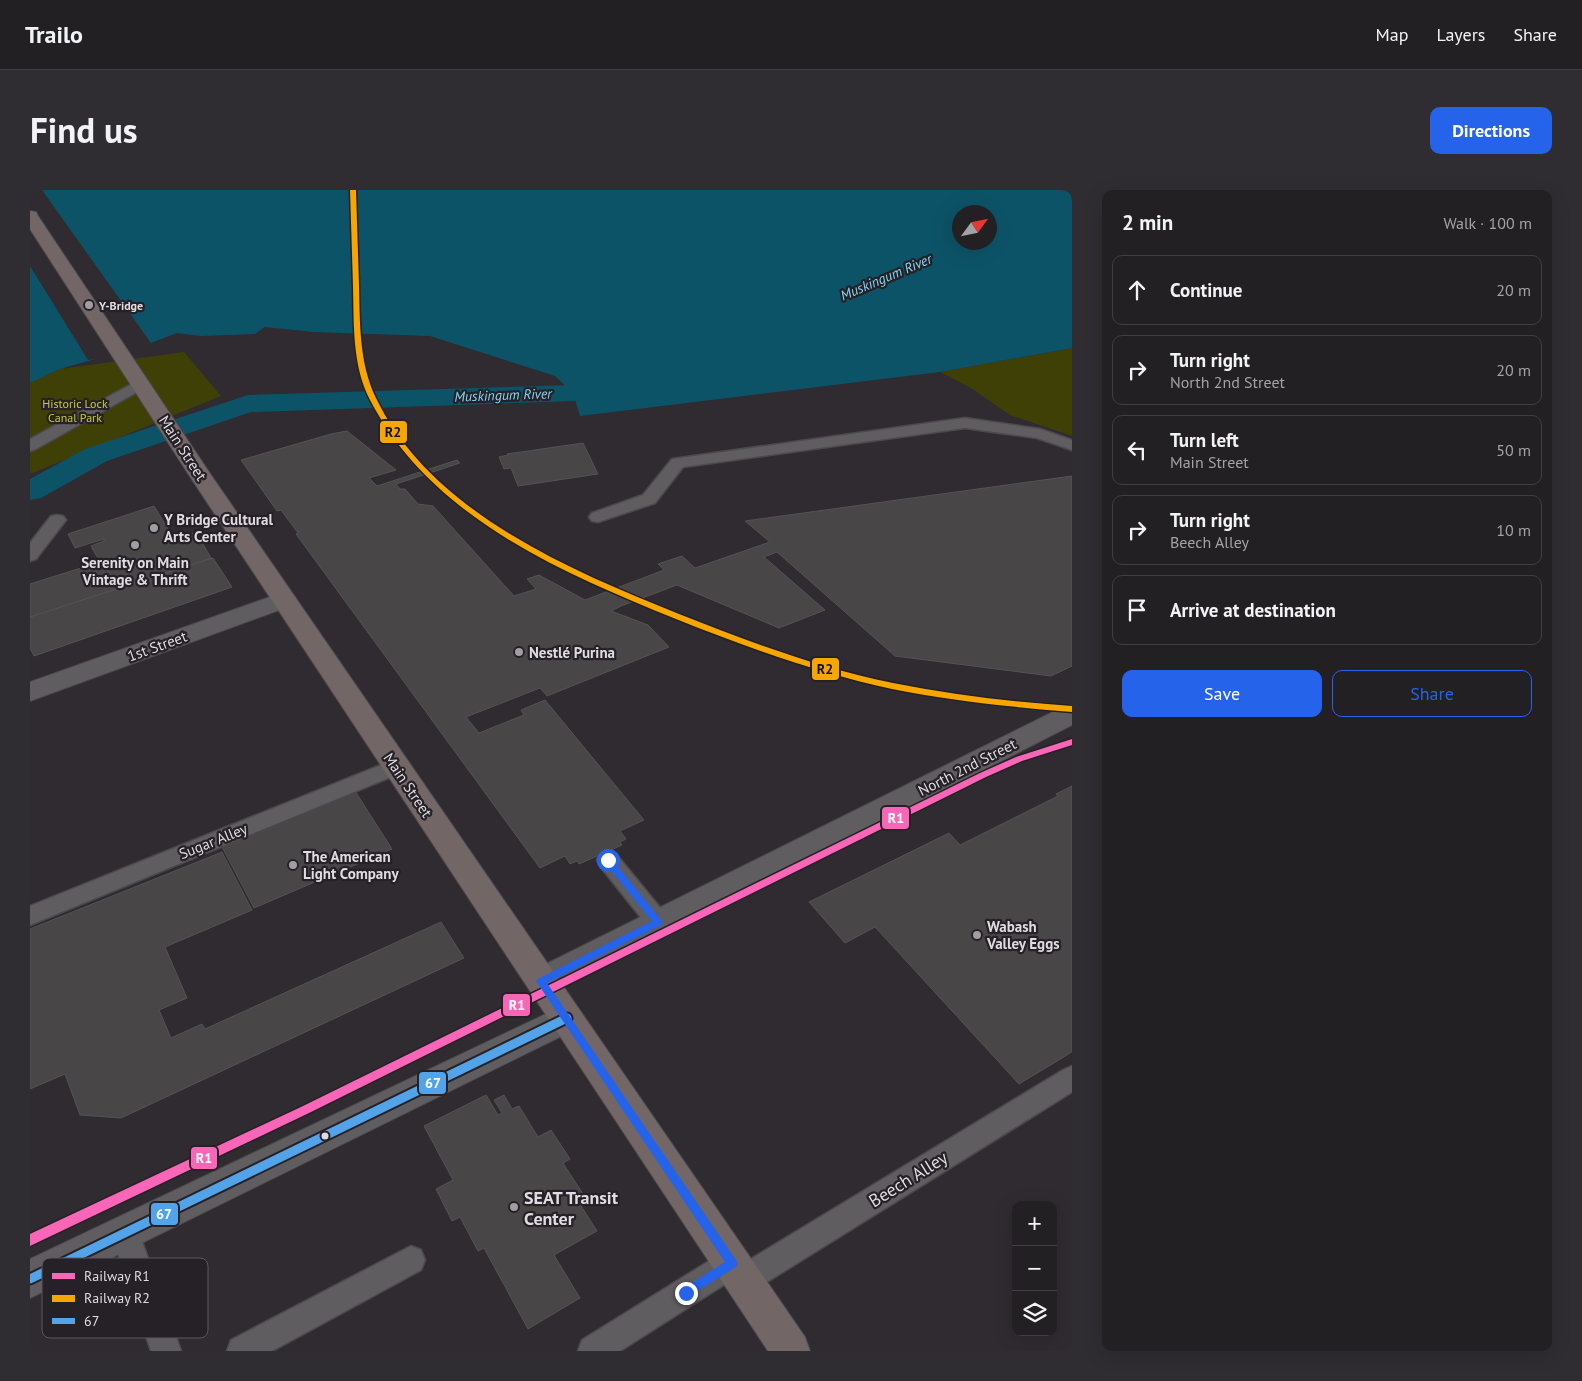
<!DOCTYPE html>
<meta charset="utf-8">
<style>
:root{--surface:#232024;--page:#2f2d31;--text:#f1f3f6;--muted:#a3a3a6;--line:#403e41;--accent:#2563eb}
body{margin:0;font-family:"PT Sans",sans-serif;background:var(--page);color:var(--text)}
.controls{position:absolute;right:15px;bottom:15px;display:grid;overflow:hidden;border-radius:10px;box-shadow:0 5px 20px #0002}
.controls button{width:45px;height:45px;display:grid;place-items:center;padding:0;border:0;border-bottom:1px solid var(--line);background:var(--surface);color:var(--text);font:25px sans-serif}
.compass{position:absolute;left:922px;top:15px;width:45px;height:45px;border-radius:50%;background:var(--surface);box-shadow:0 5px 20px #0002;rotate:57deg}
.stop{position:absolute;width:15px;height:15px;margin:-11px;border:4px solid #2563eb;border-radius:50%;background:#fff}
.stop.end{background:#2563eb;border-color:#fff;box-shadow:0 1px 5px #0008}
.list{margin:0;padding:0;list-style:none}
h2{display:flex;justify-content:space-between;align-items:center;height:65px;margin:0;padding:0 20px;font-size:21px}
h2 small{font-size:16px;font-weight:400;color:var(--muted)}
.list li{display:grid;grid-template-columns:32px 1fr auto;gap:15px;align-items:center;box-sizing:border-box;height:70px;margin:0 10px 10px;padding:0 10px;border:1px solid var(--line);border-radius:10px}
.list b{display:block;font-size:19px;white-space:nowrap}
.list p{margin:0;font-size:16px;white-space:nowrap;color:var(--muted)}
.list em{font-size:16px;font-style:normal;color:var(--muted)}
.actions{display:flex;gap:10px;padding:15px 20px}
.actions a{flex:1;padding:11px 0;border:1px solid var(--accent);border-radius:10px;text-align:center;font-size:18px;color:var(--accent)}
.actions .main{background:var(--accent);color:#fff}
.icon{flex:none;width:28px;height:28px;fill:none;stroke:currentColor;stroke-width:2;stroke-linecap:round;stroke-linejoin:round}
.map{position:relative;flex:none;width:1042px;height:1161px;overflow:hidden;border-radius:10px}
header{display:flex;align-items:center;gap:30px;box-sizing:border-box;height:70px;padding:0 25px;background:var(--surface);border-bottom:1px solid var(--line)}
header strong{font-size:24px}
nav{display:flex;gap:28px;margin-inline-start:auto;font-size:18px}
.intro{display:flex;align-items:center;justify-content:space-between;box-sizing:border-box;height:120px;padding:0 30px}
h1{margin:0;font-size:35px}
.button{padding:12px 22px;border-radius:10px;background:var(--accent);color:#fff;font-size:18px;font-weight:700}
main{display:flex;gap:30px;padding:0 30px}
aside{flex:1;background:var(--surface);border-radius:10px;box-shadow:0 5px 20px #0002}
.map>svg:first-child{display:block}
</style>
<header>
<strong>Trailo</strong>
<nav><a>Map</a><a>Layers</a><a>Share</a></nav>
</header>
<div class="intro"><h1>Find us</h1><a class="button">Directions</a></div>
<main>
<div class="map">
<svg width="1042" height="1161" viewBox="0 0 1042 1161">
<rect width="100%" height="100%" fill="#2f2b30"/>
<g fill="#3f4006">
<path d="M1042,158V246L980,225L941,198L910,182Z"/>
<path d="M154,162L191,206L0,284V193L30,179Z"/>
</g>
<path fill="#0d5368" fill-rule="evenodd" d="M0,0H1042V158L910,182L550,226L543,203L525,186L400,146L284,142L235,137L225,144L170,146L147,143L121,153L30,179L0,193ZM929,22H959V52H929Z"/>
<path fill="#2f2b30" d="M0,0H12L121,153L91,164L58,170L0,76Z"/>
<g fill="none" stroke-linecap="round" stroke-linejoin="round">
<path fill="#0d5368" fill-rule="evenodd" d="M596,187L606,189L610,195L606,201L543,211L221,222L77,271L11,308L0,310V289L55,259L218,205L543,195Z"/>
</g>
<g fill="#494648" stroke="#555254">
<path d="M317,241L366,280L339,288L347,296L427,270L430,273L366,294L370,299H375L388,314L403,316L484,406L506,399L497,389L509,385L555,410L634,380L628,374L652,366L665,378L740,352L715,331L1042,286V476L1021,486L865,466L747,362L734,367L795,420L749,438L647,395L591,416L581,421L618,435L639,457L517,506L510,498L436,527L449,543L494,525L491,520L515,510L614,630L590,641L596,649L590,652L592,655L549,674L547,671L540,674L535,666L510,678L266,344L268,343L251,320L247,321L211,270L301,244Z"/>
<path d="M553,253L568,284L488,296L481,278L474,279L469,267L478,265L477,264Z"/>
<path d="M124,316L144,349L166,342L181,368L0,427V394L70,372L61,356L74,351V349L45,358L38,344Z"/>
<path d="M183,368L202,397L4,466L0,458V427Z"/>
<path d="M1042,596V862L989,894L845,737L815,753L779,712L919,643L930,655L1028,606L1026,604Z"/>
<path d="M325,601L362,659L224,718L191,655Z"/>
<path d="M192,662L222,720L135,757L157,808L129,820L141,848L172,834L175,839L411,732L434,768L91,928L50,925L35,884L0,899V739Z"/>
<path d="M456,905L468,925L472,923L464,910L474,905L482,919L489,916L508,947L521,940L540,969L533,973L553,1004L546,1008L567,1041L524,1065L550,1108L498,1139L454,1058L448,1061L430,1027L422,1031L406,999L423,990L394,936Z"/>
</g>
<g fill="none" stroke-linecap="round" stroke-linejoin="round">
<g stroke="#4c484c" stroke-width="3">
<g id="service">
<path d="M111,189L116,191L119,194L116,197L6,259L0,261V249Z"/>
<path d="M935,228L1010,239L1042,250V260L1007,248L935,238L653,277L625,313L568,332L562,331L559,327L562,323L613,305L642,269Z"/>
<path d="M27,325L33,326L36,330L6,369L0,371V353L21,326Z"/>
<path d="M366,569L373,572L377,577L373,582L0,735V716Z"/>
<path d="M578,661L586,664L636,725L640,732L636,739L628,742L620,739L570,676L567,670L570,664Z"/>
<path d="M1042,876V902L724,1100L714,1104L704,1100L700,1091L590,1161H548L552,1150L692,1063L702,1059L712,1063L716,1072L1033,880Z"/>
<path d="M95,1029L105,1033L109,1043L151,1161H121L81,1043L85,1033Z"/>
<path d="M381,1056L391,1060L395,1070L391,1080L242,1161H197L201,1150Z"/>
</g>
</g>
<g stroke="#4c484c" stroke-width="2">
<g id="minor">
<path d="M254,402L263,405L266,410L263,415L0,511V492Z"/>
<path d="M1042,515V535L522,800L511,804L500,800L495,791L500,782L1033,517Z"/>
<path d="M537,814L548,818L553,828L548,838L0,1108V1069Z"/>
</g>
</g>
<g stroke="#4c484c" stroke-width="2">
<path id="primary" d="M0,21L6,22L8,26L181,285L775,1147L780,1161H738L159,285L0,39Z"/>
</g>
<use href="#service" fill="#5f5d60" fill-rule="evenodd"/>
<use href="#minor" fill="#5f5d60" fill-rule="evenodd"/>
<use href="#primary" fill="#726667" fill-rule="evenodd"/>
<g stroke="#262027" stroke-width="13">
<path id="bus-1" d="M0,1089L537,828"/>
</g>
<use href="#bus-1" stroke="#53a3e8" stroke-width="9"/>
<g stroke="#262027" stroke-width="3">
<path id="rail-1" d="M1042,549V555L992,571L956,587L279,923L0,1056V1044L271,917L950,583L986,567Z"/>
</g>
<g stroke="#262027" stroke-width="3">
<path id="rail-2" d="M320,0H326C327,32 328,63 329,95C330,133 329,173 346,208C400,321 539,380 649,424C719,452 790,478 863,493C922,505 982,512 1042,516V522C982,517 921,511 862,499C787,483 716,457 646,429C530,382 401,327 340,210C322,175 324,134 323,96C322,64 321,32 320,0Z"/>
</g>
<use href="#rail-1" fill="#fa66b7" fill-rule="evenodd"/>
<use href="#rail-2" fill="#f7a600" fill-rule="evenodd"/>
</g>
<path fill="#2563eb" d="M578,667L581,668L633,732L631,735L517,793L706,1070L708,1073L706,1077L656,1108L652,1107L651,1103L652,1099L695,1072L506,791L508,789L622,731L575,673L574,670Z"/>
<g fill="#a19da2" stroke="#262027" stroke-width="2">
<circle cx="59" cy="115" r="5"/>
<circle cx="124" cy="338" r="5"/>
<circle cx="105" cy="355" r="5"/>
<circle cx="489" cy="462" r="5"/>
<circle cx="263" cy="675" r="5"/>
<circle cx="947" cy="745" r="5"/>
<circle cx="484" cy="1017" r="5"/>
</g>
<circle fill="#dfdbe0" stroke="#262027" stroke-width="2" cx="295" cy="946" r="4.5"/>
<g text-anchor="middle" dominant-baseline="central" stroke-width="4.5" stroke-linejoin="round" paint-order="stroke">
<g font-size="12" font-weight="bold" fill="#dfdbe0" stroke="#262027" text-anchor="start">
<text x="69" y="115">Y-Bridge</text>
</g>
<g font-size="12" fill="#c4c93d" stroke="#262027">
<text x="45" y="213">Historic Lock<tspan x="45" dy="14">Canal Park</tspan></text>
</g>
<g font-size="14" font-style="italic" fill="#81d8f6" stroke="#262027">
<text transform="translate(856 87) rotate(-23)">Muskingum River</text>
<text transform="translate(473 205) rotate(-2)">Muskingum River</text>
</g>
<g font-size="15" fill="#dfdbe0" stroke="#262027">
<text transform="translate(153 258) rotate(57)">Main Street</text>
<text transform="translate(127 456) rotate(-20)">1st Street</text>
<text transform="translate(937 577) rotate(-27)">North 2nd Street</text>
<text transform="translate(378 595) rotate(56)">Main Street</text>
<text transform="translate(183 651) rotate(-22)">Sugar Alley</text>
</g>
<g font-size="15" font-weight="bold" fill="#dfdbe0" stroke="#262027" text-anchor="start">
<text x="134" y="329">Y Bridge Cultural<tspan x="134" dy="17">Arts Center</tspan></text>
<text x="105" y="372" text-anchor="middle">Serenity on Main<tspan x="105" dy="17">Vintage &amp; Thrift</tspan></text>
<text x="499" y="462">Nestlé Purina</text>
<text x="273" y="666">The American<tspan x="273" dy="17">Light Company</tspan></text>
<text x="957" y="736">Wabash<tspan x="957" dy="17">Valley Eggs</tspan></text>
</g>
<g font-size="18" fill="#dfdbe0" stroke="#262027">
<text transform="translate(878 989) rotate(-32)">Beech Alley</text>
</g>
<g font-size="18" font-weight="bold" fill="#dfdbe0" stroke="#262027" text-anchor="start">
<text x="494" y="1007">SEAT Transit<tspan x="494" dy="21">Center</tspan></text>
</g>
</g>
<rect x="12" y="1068" width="166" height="80" rx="8" fill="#262027" stroke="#5e585e" stroke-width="1"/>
<rect x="22" y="1083" width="23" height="6" fill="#fa66b7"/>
<rect x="22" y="1105" width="23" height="7" fill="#f7a600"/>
<rect x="22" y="1128" width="23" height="6" fill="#53a3e8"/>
<g font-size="14" fill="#dfdbe0">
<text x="54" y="1091">Railway R1</text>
<text x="54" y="1113">Railway R2</text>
<text x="54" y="1136">67</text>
</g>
<g stroke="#262027" stroke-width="2">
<rect x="349" y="230" width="29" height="24" rx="5" fill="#f7a600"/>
<rect x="781" y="467" width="29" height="24" rx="5" fill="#f7a600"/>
<rect x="851" y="616" width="29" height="24" rx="5" fill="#fa66b7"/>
<rect x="472" y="803" width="29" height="24" rx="5" fill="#fa66b7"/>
<rect x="388" y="881" width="29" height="24" rx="5" fill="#53a3e8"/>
<rect x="160" y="956" width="28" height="24" rx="5" fill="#fa66b7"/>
<rect x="120" y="1012" width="29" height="24" rx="5" fill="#53a3e8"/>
</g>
<g font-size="14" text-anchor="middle" font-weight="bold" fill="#fff">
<text x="866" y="633">R1</text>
<text x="487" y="820">R1</text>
<text x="403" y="898">67</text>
<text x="174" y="973">R1</text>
<text x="134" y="1029">67</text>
</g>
<g font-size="14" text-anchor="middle" font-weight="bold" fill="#111">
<text x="363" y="247">R2</text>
<text x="795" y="484">R2</text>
</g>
</svg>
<div class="controls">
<button>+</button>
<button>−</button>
<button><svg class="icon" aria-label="layers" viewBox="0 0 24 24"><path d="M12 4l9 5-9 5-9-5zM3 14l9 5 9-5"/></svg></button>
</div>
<svg class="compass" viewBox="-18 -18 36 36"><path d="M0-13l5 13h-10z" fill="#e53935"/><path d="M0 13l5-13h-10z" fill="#a3a3a6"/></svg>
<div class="stop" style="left:578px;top:670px"></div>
<div class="stop end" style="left:656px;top:1103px"></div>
</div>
<aside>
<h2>2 min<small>Walk · 100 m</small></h2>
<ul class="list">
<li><svg class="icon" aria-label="ahead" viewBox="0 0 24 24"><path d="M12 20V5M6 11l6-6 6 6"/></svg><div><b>Continue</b></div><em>20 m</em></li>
<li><svg class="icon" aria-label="right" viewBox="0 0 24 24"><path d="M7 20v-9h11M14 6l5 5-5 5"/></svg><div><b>Turn right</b><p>North 2nd Street</p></div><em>20 m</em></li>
<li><svg class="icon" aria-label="left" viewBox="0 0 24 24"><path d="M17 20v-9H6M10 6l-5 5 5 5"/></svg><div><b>Turn left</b><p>Main Street</p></div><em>50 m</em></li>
<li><svg class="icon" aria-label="right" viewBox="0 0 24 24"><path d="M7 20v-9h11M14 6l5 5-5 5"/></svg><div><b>Turn right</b><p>Beech Alley</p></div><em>10 m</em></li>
<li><svg class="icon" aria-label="arrive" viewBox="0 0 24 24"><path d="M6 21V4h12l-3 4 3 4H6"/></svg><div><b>Arrive at destination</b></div></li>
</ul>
<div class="actions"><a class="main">Save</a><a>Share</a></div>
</aside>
</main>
